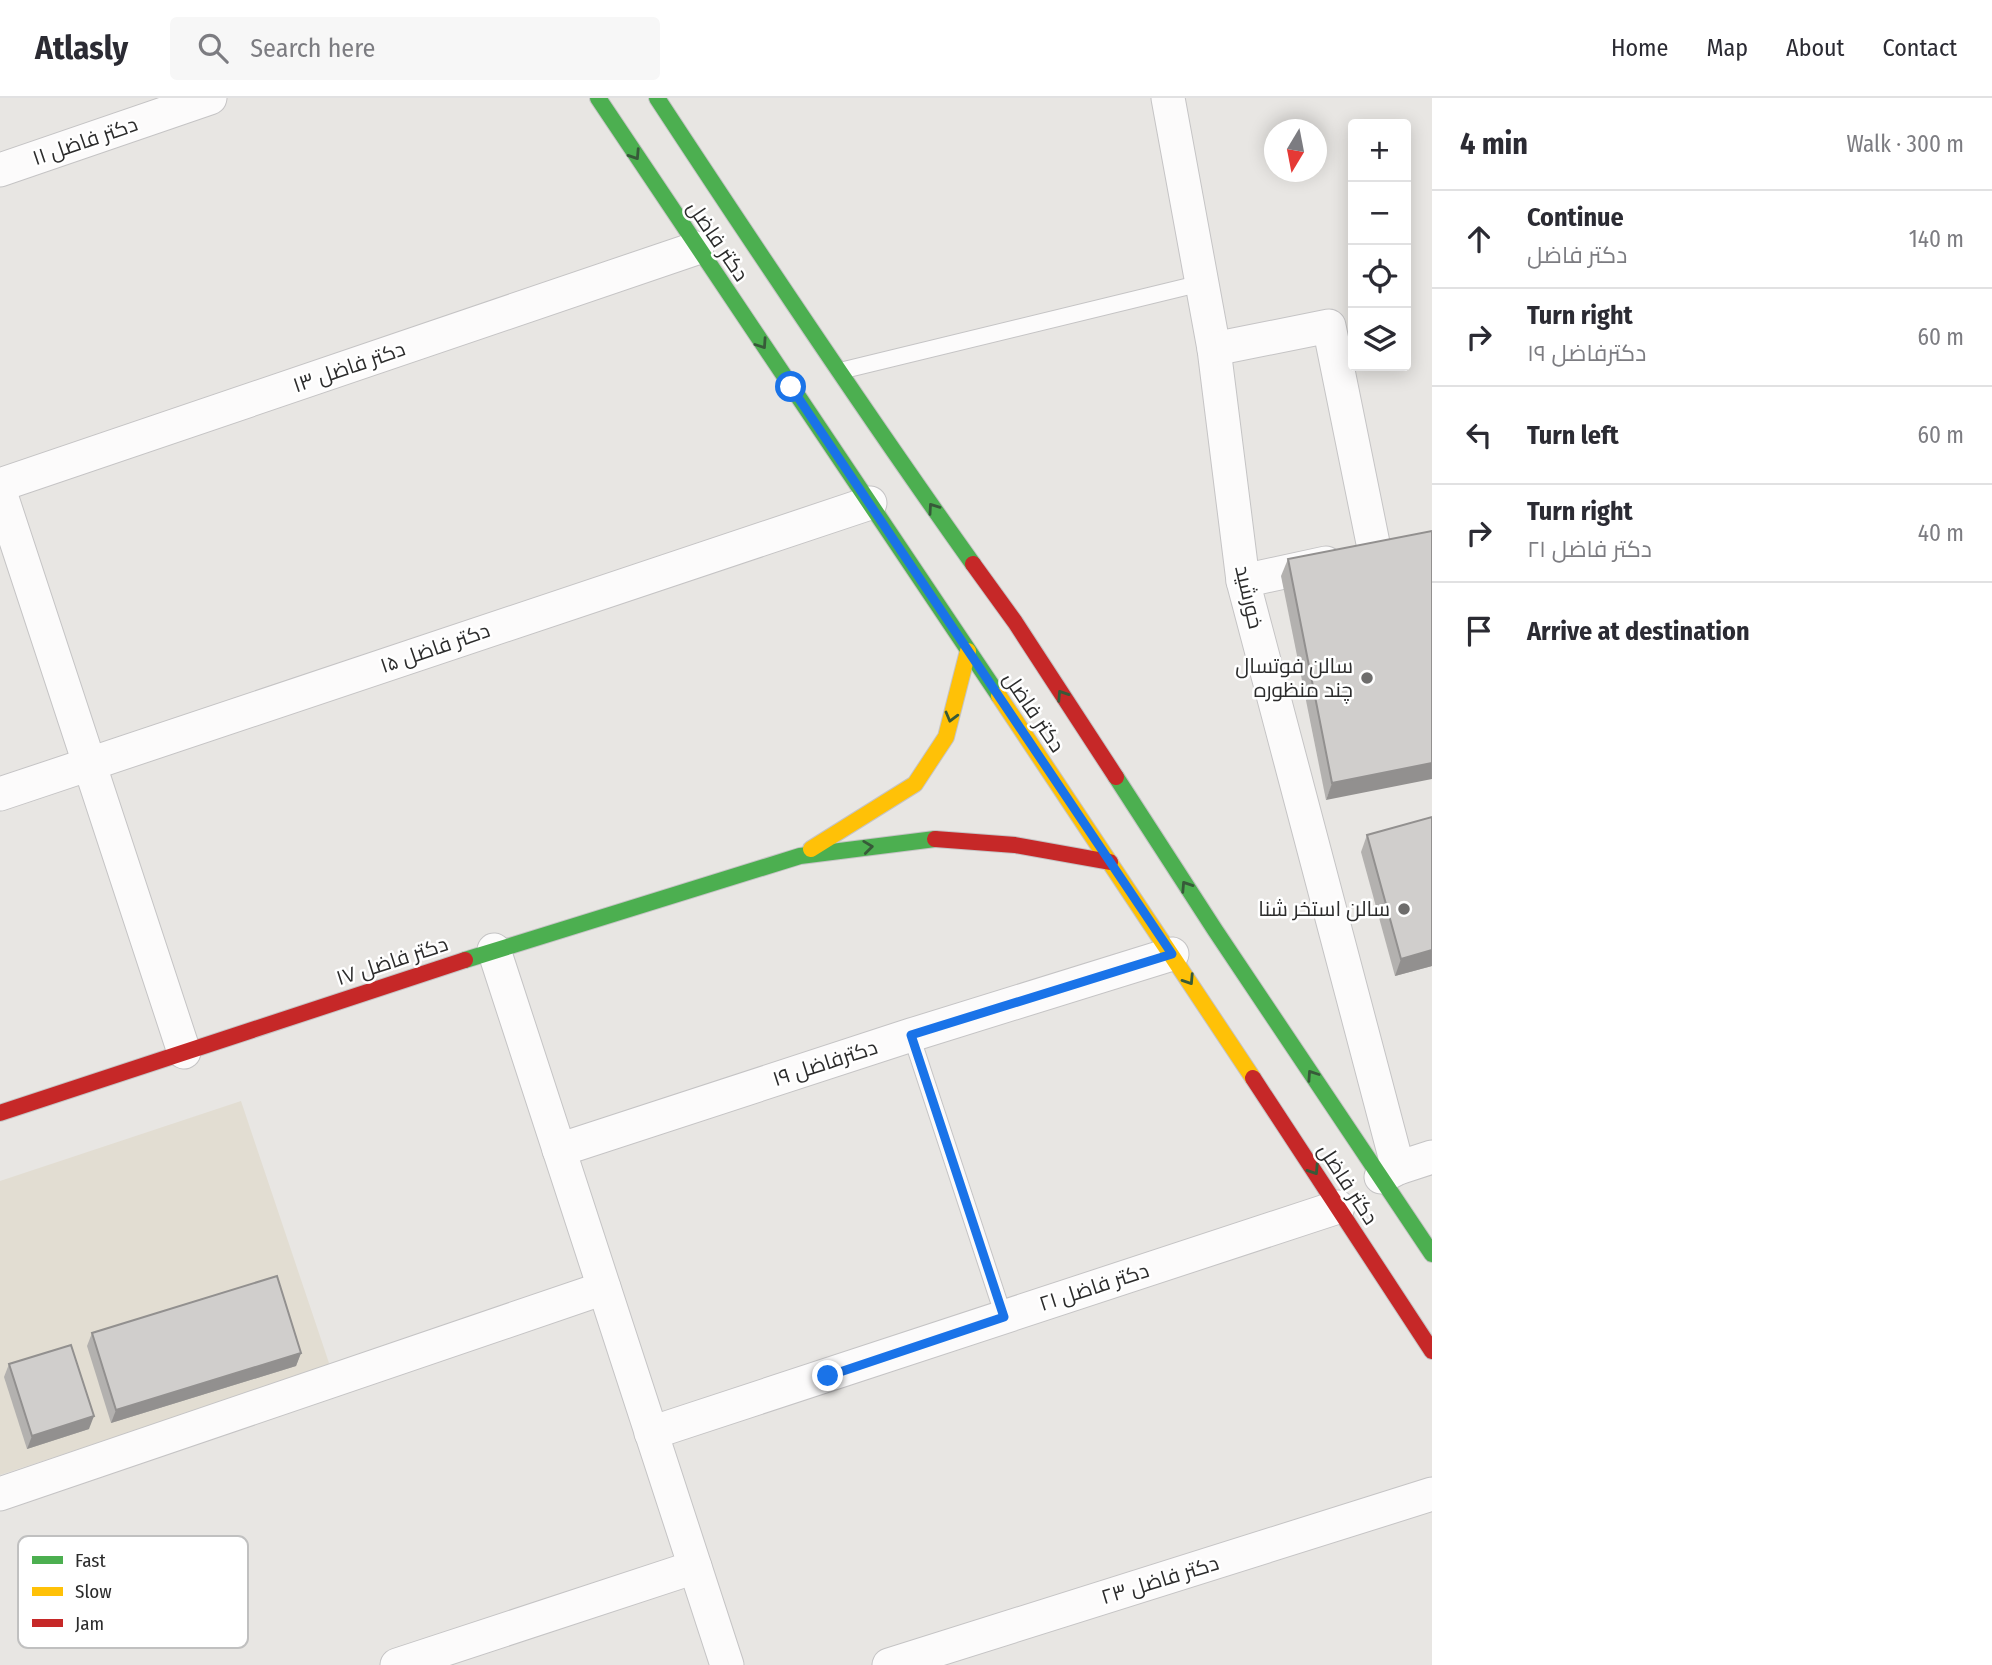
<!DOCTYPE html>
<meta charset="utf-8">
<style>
:root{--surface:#fff;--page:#f7f7f7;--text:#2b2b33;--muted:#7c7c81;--line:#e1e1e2}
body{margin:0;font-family:"Fira Sans Condensed",Cairo,sans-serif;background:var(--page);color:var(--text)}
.controls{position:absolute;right:21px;top:21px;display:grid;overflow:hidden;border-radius:7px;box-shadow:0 4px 18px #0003}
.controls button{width:63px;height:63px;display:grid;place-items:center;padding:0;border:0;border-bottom:2px solid var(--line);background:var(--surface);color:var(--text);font:35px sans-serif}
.compass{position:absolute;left:1264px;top:21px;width:63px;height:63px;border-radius:50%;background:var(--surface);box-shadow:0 4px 18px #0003;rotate:190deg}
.stop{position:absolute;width:21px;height:21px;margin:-16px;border:5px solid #1a73e8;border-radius:50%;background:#fff}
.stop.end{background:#1a73e8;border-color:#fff;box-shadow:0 2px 7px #0008}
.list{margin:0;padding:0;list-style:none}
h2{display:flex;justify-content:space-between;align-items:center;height:91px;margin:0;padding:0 28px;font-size:30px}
h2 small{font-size:23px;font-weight:400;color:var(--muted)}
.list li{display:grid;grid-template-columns:46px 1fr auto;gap:21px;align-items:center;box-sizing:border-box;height:98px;padding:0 28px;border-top:2px solid var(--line)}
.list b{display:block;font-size:26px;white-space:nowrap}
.list p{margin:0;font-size:23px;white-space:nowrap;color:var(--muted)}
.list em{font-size:23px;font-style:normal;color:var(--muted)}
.icon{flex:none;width:38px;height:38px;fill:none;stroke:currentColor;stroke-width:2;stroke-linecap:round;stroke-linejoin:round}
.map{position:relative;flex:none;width:1432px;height:1567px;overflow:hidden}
header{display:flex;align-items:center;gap:42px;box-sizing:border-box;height:98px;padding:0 35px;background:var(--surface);border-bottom:2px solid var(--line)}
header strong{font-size:33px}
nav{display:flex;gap:38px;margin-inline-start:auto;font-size:24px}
.search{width:490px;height:63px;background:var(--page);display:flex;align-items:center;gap:18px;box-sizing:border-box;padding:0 24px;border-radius:7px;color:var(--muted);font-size:26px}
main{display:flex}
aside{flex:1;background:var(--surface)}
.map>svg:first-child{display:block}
</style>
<header>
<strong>Atlasly</strong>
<div class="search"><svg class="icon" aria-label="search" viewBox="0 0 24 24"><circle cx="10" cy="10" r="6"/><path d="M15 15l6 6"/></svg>Search here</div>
<nav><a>Home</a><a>Map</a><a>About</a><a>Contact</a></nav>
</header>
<main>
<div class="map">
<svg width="1432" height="1567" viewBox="0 0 1432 1567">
<rect width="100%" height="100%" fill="#e8e6e3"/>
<path fill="#e2ddd2" d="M241,1003L330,1268L0,1377V1083Z"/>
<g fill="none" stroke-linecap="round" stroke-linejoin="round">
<g stroke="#c5c4c5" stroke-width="18">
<g id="lane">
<path d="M840,273L1202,185"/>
<path d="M911,937L1004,1219"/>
</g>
</g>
<g stroke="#c5c4c5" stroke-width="35">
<g id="street">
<path d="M1168,0L1214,251L1243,483L1398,1070"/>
<path d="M0,72L210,0"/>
<path d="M1214,251L1329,228L1375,455"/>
<path d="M0,387L697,150"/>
<path d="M0,394L184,954"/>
<path d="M1243,483L1326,465"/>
<path d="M0,696L870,405"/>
<path d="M494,852L727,1567"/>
<path d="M559,1052L911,937L1172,856"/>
<path d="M1381,1079L1398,1070L1432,1059"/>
<path d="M651,1335L1338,1109"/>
<path d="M0,1396L604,1190"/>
<path d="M397,1567L695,1469"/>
<path d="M889,1567L1432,1396"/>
</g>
</g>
<g stroke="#c5c4c5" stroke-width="18">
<g id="fast">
<path d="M598,0L999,598"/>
<path d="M657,0C760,157 864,313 973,466"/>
<path d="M1116,679L1215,832L1432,1156"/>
<path d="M465,862L800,758L935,741"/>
</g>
</g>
<g stroke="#c5c4c5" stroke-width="18">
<g id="slow">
<path d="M999,598L1253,980"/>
<path d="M811,751L915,686L946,639L968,553"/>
</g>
</g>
<g stroke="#c5c4c5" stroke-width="18">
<g id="jam">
<path d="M973,466L1015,524L1116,679"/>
<path d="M935,741L1015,747L1110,764"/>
<path d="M1253,980L1432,1253"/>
<path d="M0,1015L465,862"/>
</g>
</g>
<use href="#lane" stroke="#fcfbfb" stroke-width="16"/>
<use href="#street" stroke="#fcfbfb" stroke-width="33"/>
<use href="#fast" stroke="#4caf50" stroke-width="16"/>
<use href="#slow" stroke="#ffc107" stroke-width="16"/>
<use href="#jam" stroke="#c62828" stroke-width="16"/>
</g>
<g fill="#b3b1af">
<path d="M1432,433L1326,702L1281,478L1288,461Z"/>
<path d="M1367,737L1432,868L1395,878L1361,754Z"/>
<path d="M92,1235L301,1255L296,1268L111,1325L87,1248Z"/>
<path d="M9,1266L89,1331L27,1351L4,1279Z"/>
</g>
<g fill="#92908f">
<path d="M1432,665V681L1326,702L1332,685Z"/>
<path d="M1432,852V868L1395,878L1401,861Z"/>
<path d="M301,1255L296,1268L111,1325L116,1312Z"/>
<path d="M94,1318L89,1331L27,1351L32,1338Z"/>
</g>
<g fill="#d0cecc" stroke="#92908f" stroke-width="2">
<path d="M1432,433V665L1332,685L1288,461Z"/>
<path d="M1432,719V852L1401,861L1367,737Z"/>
<path d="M277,1178L301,1255L116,1312L92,1235Z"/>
<path d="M71,1247L94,1318L32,1338L9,1266Z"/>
</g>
<defs><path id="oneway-chevron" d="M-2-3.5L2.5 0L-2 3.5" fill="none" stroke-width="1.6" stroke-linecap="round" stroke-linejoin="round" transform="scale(1.75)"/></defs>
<g stroke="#375a39">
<use href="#oneway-chevron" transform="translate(635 57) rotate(57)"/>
<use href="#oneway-chevron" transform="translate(762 246) rotate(56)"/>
<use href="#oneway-chevron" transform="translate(933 410) rotate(-125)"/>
<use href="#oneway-chevron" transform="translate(1062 597) rotate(-123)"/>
<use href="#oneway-chevron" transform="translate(951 619) rotate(105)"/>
<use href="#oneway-chevron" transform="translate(868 749) rotate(-7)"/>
<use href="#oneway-chevron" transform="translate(1186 788) rotate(-123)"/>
<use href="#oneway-chevron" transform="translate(1189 882) rotate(57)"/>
<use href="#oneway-chevron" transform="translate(1312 977) rotate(-124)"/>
<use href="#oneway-chevron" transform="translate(1314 1072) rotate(57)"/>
</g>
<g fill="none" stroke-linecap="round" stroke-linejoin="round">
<path stroke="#1a73e8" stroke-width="9" d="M791,289L1172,856L911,937L1004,1219L828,1278"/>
</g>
<g fill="#6e6d6c" stroke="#fff" stroke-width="2.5">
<circle cx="1367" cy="580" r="7"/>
<circle cx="1404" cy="811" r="7"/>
</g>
<g text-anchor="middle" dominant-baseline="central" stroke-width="5" stroke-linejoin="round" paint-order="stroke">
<g font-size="21" fill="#2c2c2c" stroke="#fff">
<text transform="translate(85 43) rotate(-19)">دکتر فاضل ۱۱</text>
<text transform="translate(718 143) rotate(56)">دکتر فاضل</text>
<text transform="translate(349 269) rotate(-19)">دکتر فاضل ۱۳</text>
<text transform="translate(1249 499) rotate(77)">خورشید</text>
<text transform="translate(435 550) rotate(-19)">دکتر فاضل ۱۵</text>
<text transform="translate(1034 614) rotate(56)">دکتر فاضل</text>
<text transform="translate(392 863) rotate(-18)">دکتر فاضل ۱۷</text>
<text transform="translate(825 965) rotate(-18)">دکترفاضل ۱۹</text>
<text transform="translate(1348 1086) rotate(57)">دکتر فاضل</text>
<text transform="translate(1094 1189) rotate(-18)">دکتر فاضل ۲۱</text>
<text transform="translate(1160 1482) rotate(-17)">دکتر فاضل ۲۳</text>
</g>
<g font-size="21" fill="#2c2c2c" stroke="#fff" text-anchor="end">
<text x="1353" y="568">سالن فوتسال<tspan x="1353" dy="24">چند منظوره</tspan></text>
<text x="1390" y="811">سالن استخر شنا</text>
</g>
</g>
<rect x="18" y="1438" width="230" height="112" rx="10" fill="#fff" stroke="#c0c0c0" stroke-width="2"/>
<rect x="32" y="1458" width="31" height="8" fill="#4caf50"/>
<rect x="32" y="1489" width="31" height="9" fill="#ffc107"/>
<rect x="32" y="1521" width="31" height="8" fill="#c62828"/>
<g font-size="19" fill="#2c2c2c">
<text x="75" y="1469">Fast</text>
<text x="75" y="1500">Slow</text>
<text x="75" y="1532">Jam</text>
</g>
</svg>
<div class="controls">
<button>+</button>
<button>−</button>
<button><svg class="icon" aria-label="locate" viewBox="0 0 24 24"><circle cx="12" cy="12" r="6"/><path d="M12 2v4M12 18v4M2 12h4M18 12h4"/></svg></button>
<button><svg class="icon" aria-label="layers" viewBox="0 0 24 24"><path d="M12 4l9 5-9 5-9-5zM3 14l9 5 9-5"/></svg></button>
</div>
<svg class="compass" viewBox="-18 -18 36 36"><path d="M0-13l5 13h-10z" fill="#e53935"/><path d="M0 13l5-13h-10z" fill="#7c7c81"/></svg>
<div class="stop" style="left:791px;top:289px"></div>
<div class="stop end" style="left:828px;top:1278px"></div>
</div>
<aside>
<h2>4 min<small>Walk · 300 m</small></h2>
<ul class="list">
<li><svg class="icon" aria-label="ahead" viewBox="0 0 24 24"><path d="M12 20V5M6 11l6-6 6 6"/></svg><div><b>Continue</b><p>دکتر فاضل</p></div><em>140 m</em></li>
<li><svg class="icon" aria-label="right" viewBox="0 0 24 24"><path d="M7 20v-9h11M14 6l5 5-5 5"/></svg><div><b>Turn right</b><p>دکترفاضل ۱۹</p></div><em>60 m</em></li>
<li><svg class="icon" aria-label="left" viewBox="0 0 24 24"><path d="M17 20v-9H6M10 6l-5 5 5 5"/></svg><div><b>Turn left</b></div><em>60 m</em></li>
<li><svg class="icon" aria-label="right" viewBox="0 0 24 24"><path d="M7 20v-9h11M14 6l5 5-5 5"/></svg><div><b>Turn right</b><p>دکتر فاضل ۲۱</p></div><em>40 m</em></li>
<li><svg class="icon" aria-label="arrive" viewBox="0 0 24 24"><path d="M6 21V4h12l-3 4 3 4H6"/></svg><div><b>Arrive at destination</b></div></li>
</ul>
</aside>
</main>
